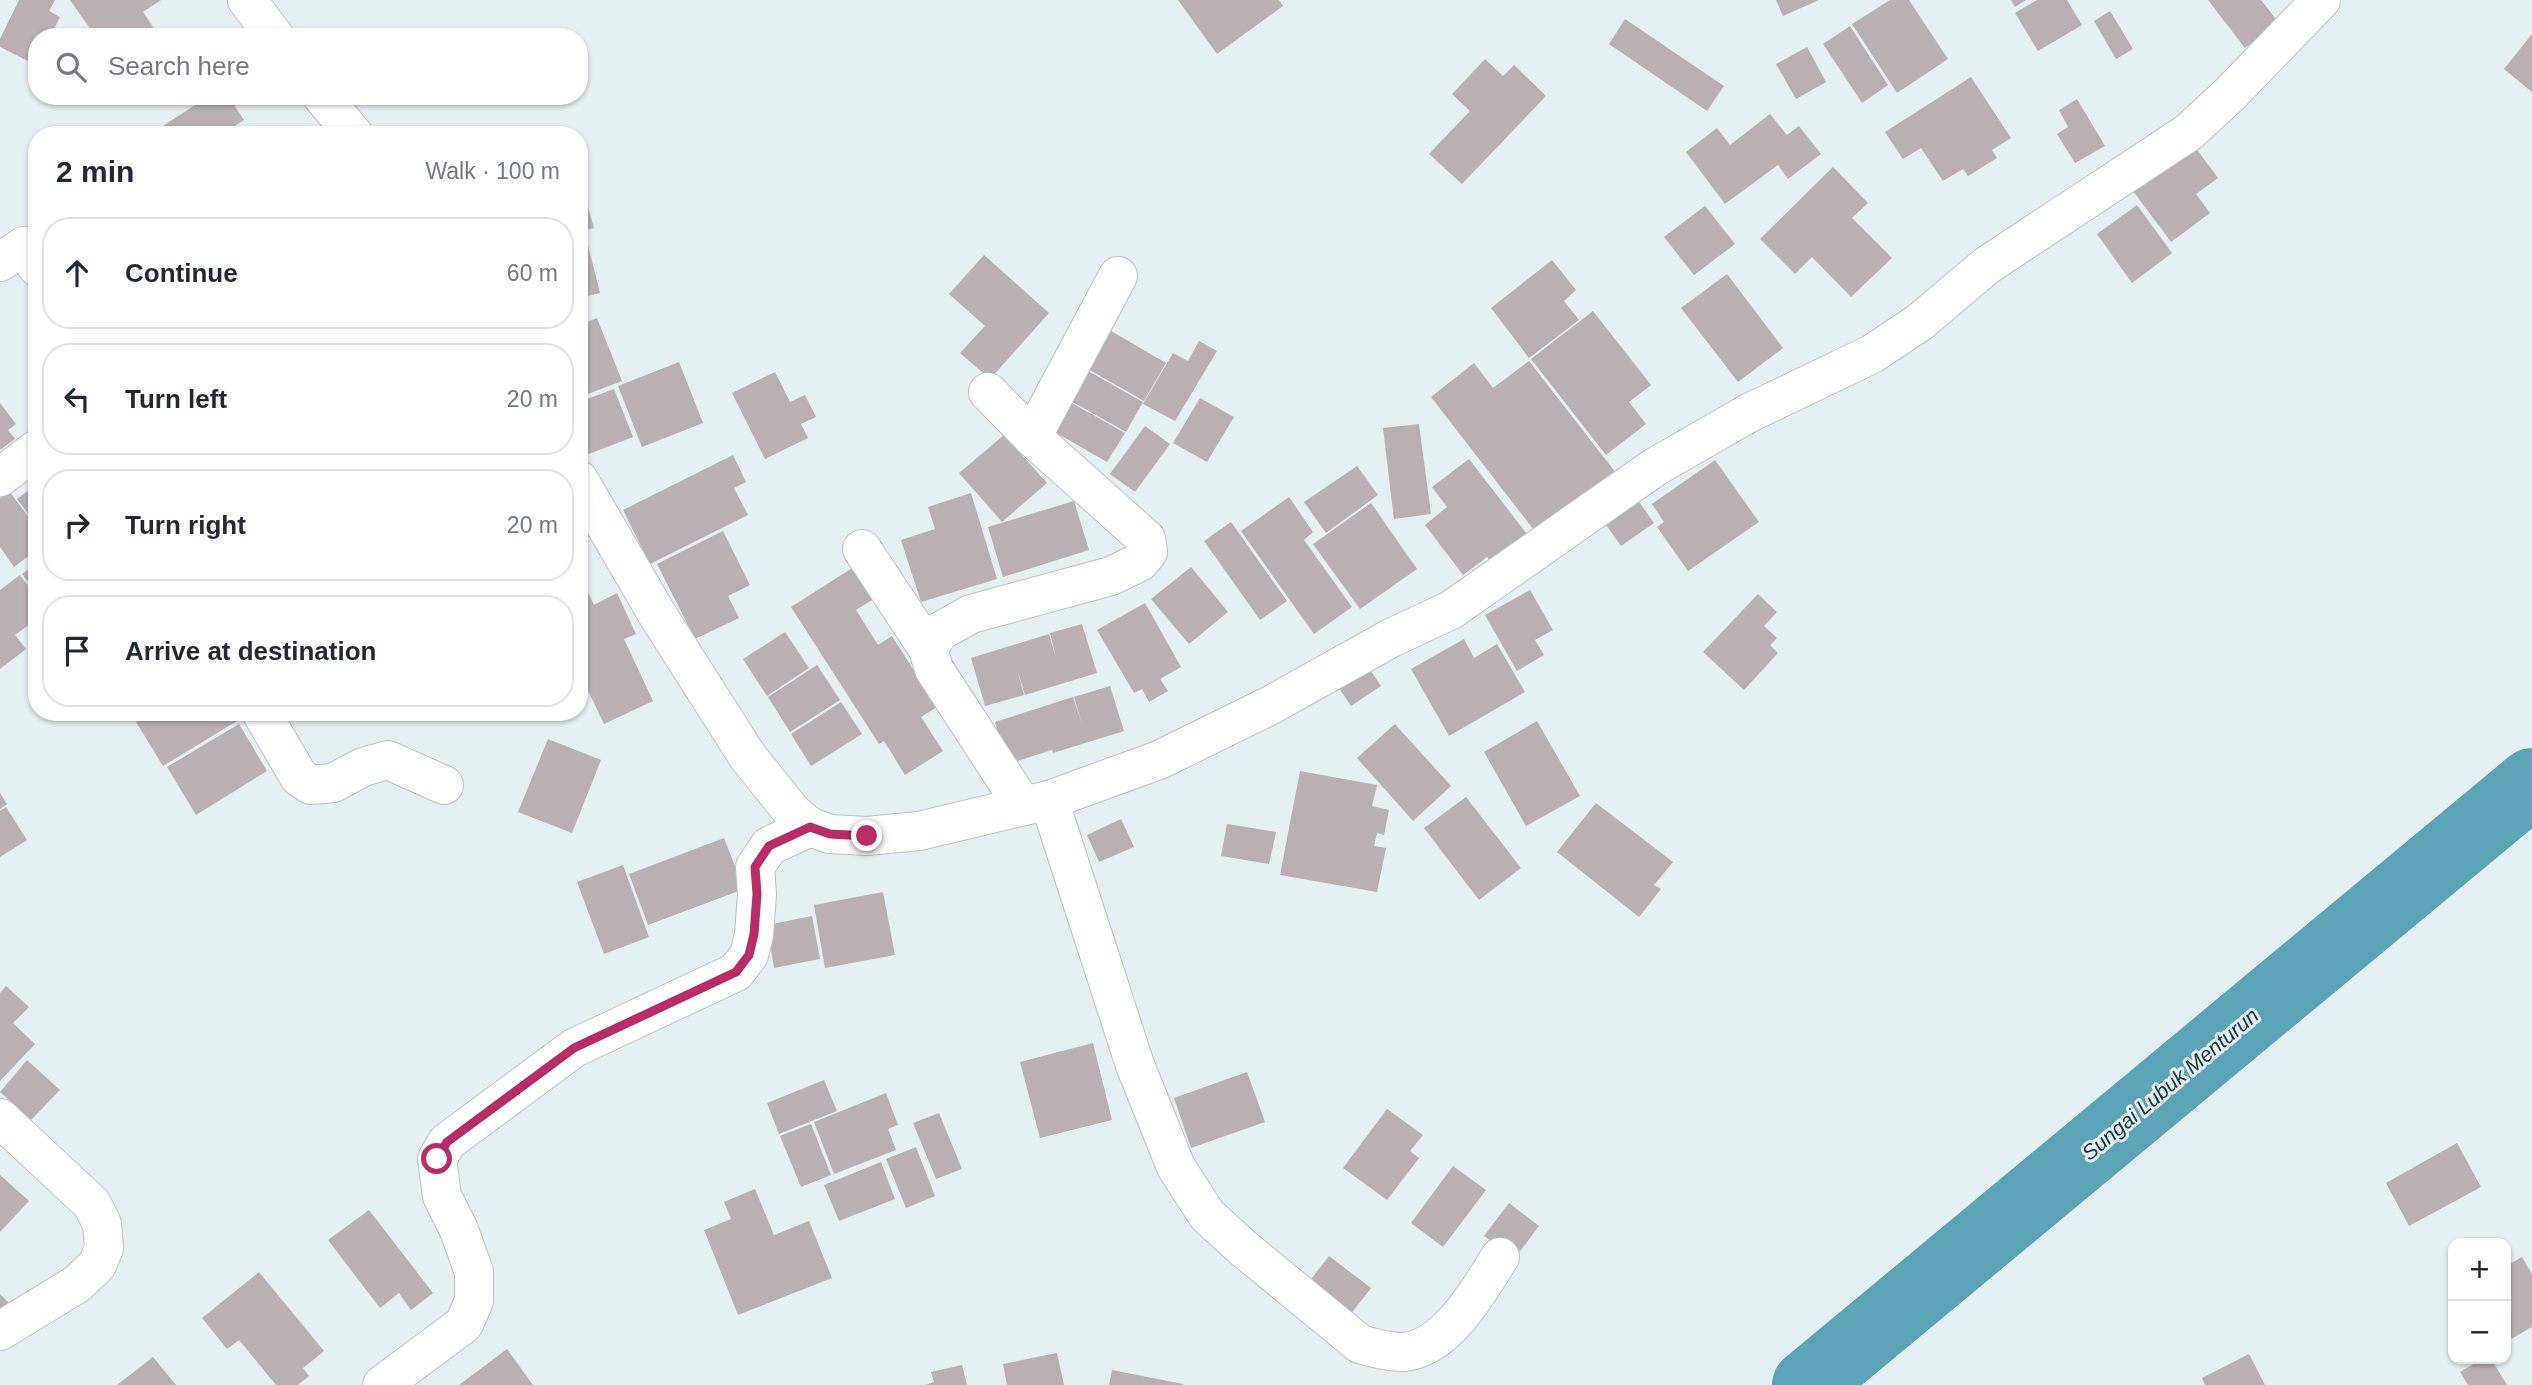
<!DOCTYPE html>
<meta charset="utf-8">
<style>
:root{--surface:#fff;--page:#f2f2f3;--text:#1f2937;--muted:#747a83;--line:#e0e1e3}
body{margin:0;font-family:Helvetica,sans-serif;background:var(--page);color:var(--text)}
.controls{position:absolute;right:21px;bottom:21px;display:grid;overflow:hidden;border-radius:14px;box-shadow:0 2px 5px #0004}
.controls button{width:63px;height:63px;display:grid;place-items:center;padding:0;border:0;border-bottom:2px solid var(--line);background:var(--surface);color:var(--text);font:35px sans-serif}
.stop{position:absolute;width:21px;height:21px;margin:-16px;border:5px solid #b72d68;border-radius:50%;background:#fff}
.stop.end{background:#b72d68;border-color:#fff;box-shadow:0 2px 7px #0008}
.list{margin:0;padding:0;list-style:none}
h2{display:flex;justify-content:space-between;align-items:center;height:91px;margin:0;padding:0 28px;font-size:30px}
h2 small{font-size:23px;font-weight:400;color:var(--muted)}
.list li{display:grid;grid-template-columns:46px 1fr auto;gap:21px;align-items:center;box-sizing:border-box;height:112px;margin:0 14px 14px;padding:0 14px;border:2px solid var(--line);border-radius:28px}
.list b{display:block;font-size:26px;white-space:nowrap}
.list em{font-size:23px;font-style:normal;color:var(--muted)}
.icon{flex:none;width:38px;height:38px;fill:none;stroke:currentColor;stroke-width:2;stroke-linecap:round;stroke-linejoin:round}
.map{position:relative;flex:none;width:2532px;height:1385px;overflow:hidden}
.search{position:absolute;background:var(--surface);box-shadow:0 2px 5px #0004;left:28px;top:28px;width:560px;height:77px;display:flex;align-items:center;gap:18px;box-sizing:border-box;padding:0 24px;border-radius:28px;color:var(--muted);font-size:26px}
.panel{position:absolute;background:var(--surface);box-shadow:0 2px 5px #0004;left:28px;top:126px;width:560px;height:595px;border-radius:28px}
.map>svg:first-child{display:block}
</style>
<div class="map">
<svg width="2532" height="1385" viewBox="0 0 2532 1385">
<rect width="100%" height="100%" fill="#e5f0f4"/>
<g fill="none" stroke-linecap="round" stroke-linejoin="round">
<path stroke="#5ba3b6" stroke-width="70" d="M1807,1385L2532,783"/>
</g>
<g fill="#baafb2">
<path d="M19,0H55L49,11L60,17L50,37H37L36,65L0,47V39Z"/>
<path d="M70,0H161L143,12L159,36L96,37Z"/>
<path d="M1178,0H1279L1283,6L1217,54Z"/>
<path d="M1776,0H1819L1783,16Z"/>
<path d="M1890,0H1909L1948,59L1897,93L1852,24Z"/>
<path d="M2011,0H2026L2015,7Z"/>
<path d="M2037,0H2067L2082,25L2038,51L2015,13Z"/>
<path d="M2208,0H2261L2279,23L2245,48Z"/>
<path d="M2110,11L2133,49L2116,59L2094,21Z"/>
<path d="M1625,19L1724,86L1707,111L1609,44Z"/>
<path d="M1850,26L1888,85L1862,103L1823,44Z"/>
<path d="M2532,34V92L2504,69Z"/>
<path d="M1807,47L1826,82L1796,99L1776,64Z"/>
<path d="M1485,59L1503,76L1514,65L1546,96L1462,184L1429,154L1470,111L1452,94Z"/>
<path d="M1971,77L2011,138L1992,150L1997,158L1968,176L1963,169L1943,181L1921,148L1903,159L1885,132Z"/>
<path d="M209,96H228L244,120L221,135H157L155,131Z"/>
<path d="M2077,99L2105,146L2075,163L2057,134L2068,127L2059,110Z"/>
<path d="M1770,114L1787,135L1799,126L1821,154L1788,179L1778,165L1725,204L1686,152L1717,128L1730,145Z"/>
<path d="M2195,147L2218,178L2196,194L2210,213L2171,242L2133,191Z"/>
<path d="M1833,167L1868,203L1852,218L1892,258L1851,297L1812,257L1795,274L1760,239Z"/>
<path d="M579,174L594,228L579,232Z"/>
<path d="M2137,205L2172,253L2132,283L2097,234Z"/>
<path d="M1705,206L1735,244L1694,275L1664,237Z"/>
<path d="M585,233L600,293L579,298V235Z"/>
<path d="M984,255L1049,313L990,379L960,353L985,326L949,294Z"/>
<path d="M1552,260L1576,290L1564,301L1579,320L1529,358L1491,308Z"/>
<path d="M1727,274L1783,348L1738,382L1681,308Z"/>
<path d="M1593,311L1651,385L1629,402L1646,424L1606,455L1531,359Z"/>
<path d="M597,318L622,381L583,396L579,386V325Z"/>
<path d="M1111,331L1166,363L1144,401L1088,369Z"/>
<path d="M1199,341L1217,351L1175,421L1143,404L1173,353L1188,361Z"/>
<path d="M1529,361L1616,473L1537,534L1431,397L1474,363L1493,388Z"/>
<path d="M679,362L703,423L642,447L618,386Z"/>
<path d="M1088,371L1143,402L1126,432L1071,401Z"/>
<path d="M775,372L790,402L805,395L816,417L801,424L808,438L765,459L732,393Z"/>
<path d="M614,389L633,437L581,457L579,402Z"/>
<path d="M1200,398L1234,417L1207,462L1173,443Z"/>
<path d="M1070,402L1125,433L1107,462L1053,431Z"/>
<path d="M0,403L16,424L8,430L15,439L0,450Z"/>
<path d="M1419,424L1431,514L1394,519L1383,428Z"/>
<path d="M1145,426L1170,444L1135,492L1110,474Z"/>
<path d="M1004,435L1047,483L1002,522L959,473Z"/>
<path d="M733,455L746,482L734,488L748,515L650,564L623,510Z"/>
<path d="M1469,459L1533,542L1496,570L1487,557L1463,575L1425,525L1447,507L1432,487Z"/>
<path d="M1715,460L1759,522L1688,571L1657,527L1664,522L1652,504Z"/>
<path d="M1357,466L1378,495L1326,533L1304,502Z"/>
<path d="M37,484V526L17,499Z"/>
<path d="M9,491L37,528V550L14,567L0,547V498Z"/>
<path d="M971,493L997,579L921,602L901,540L935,529L928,507Z"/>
<path d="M1289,497L1313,532L1304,540L1352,607L1314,634L1241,531Z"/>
<path d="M1637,499L1654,523L1621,546L1604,522Z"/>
<path d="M1074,501L1089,550L1003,577L988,527Z"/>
<path d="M1371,503L1417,569L1360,609L1313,544Z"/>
<path d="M1231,522L1287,601L1260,620L1204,541Z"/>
<path d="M723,531L750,585L728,596L739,618L695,639L657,564Z"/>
<path d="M37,563V594L22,574Z"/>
<path d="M857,565L877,597L856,610L878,645L892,636L937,707L921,717L943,751L905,775L884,741L879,744L791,607Z"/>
<path d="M1191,567L1228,612L1189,644L1151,599Z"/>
<path d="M20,575L37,597V632L30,624L15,635L26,649L0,669V590Z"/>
<path d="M587,590L594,605L617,593L636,634L624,639L653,701L604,724L579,672V594Z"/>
<path d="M1530,590L1553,630L1535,640L1544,655L1517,671L1485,615Z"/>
<path d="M1758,594L1777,612L1764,626L1777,638L1770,645L1778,653L1744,690L1703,652Z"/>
<path d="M1145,603L1181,667L1160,679L1168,691L1149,702L1142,689L1134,693L1097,630Z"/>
<path d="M1082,624L1097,673L1025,695L1017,669L1024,695L985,706L971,658L1049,634L1056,658L1050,633Z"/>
<path d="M785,632L809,668L767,696L743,659Z"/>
<path d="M1464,639L1474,658L1497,644L1525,692L1449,736L1411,669Z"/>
<path d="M1365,662L1381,686L1351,706L1335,682Z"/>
<path d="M817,665L840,700L790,732L768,697Z"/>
<path d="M1110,686L1124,731L1053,753L1052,750L1008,764L995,722L1073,697L1082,724L1074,697Z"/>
<path d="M841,702L862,734L811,766L791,734Z"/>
<path d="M151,712H232L237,721L163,766L136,722Z"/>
<path d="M1537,721L1580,796L1526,826L1484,752Z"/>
<path d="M239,724L267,771L196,815L167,767Z"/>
<path d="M1395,724L1451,786L1413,821L1357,758Z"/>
<path d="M548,739L601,760L572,833L518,812Z"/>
<path d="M1300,771L1377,785L1372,806L1389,810L1384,835L1377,833L1374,846L1386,848L1377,892L1280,875Z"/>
<path d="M0,793L7,804L0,809Z"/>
<path d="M1466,797L1521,868L1479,900L1424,828Z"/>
<path d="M1596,803L1673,862L1654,885L1661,889L1639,917L1557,852Z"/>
<path d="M6,807L27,840L0,857V811Z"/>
<path d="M1121,819L1134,847L1099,862L1087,835Z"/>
<path d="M1227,824L1276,832L1269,864L1221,856Z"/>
<path d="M724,838L744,889L648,925L629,874Z"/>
<path d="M623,865L649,937L604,954L577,882Z"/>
<path d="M883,892L895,955L825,968L814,905Z"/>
<path d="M812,916L820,959L774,968L767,925Z"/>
<path d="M6,986L29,1007L13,1023L35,1044L0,1081V993Z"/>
<path d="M1093,1043L1112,1120L1040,1138L1020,1062Z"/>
<path d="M27,1060L60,1090L31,1120L0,1092Z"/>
<path d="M1247,1072L1265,1122L1191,1148L1174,1098Z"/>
<path d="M824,1080L837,1111L779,1134L767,1103Z"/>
<path d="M886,1093L898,1125L888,1129L896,1150L834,1174L814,1122Z"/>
<path d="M1387,1109L1423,1135L1410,1151L1419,1158L1387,1200L1343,1168Z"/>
<path d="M939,1113L962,1169L936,1179L913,1123Z"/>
<path d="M811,1124L831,1175L801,1187L780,1136Z"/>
<path d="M2457,1143L2481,1187L2409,1226L2386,1183Z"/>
<path d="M916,1147L935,1196L906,1208L886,1159Z"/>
<path d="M881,1162L895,1199L839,1221L824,1185Z"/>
<path d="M1453,1166L1486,1190L1443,1247L1411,1223Z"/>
<path d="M0,1175L29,1201L0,1232Z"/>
<path d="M755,1189L774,1235L809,1221L832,1278L738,1315L704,1230L731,1219L724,1202Z"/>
<path d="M1509,1203L1539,1226L1515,1258L1484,1236Z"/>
<path d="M369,1210L433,1293L411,1310L399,1293L380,1308L328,1240Z"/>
<path d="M1329,1256L1371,1288L1347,1319L1305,1287Z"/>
<path d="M2522,1257L2532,1274V1327L2506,1342V1266Z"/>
<path d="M259,1272L324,1351L303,1368L309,1376L298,1385H276L239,1340L227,1349L202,1318Z"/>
<path d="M0,1294L13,1307L0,1321Z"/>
<path d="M507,1349L533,1385H459Z"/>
<path d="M1057,1353L1064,1385H1007L1003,1364Z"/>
<path d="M2249,1354L2265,1385H2205L2202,1378Z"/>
<path d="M153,1357L176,1385H117Z"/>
<path d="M2482,1359H2491L2507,1385H2468L2460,1372Z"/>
<path d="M962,1365L967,1385H925L934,1382L931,1372Z"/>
<path d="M1112,1370L1183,1384V1385H1109Z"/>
</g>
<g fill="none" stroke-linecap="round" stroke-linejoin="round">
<g stroke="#b7c3c6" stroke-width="40">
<g id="minor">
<path d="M247,0L275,37"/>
<path d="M322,96L354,135"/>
<path d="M0,262L24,246L37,267"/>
<path d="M988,392L1032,437L1146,539L1148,552L1140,562L1111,576L971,614L939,632L928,649L934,669L1023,806"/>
<path d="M1032,437L1118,276"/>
<path d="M0,477L37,449"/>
<path d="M579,480L657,614L748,757L793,813L810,827L830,834L867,836L919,831L1049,800L1159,760L1271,705L1391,638L1451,610L1655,467L1749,413L1872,354L1920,322L1986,266L2189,132L2230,94L2321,0"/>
<path d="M862,549L928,649"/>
<path d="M261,712L299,777L311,785L333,783L363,767L388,760L444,785"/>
<path d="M1049,800L1135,1065L1176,1167L1207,1215L1243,1248L1360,1344C1374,1348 1388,1352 1403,1352C1447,1349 1479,1290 1500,1257"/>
<path d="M0,1118L92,1204L102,1224L104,1248L97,1265L77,1284L0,1331"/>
<path d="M382,1385L464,1324L474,1301V1272L459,1230L442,1196L437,1159L447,1142L574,1048L736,972L749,955L754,935L757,894L755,867L769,846L810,827"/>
</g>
</g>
<use href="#minor" stroke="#fff" stroke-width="38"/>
</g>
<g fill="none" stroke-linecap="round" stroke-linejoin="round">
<path stroke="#b72d68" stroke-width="9" d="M437,1159L447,1142L574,1048L736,972L749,955L754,934L757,894L755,867L769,846L810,827L830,834L867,836"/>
</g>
<g text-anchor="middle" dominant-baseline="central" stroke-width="6" stroke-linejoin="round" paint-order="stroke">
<g font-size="21" font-style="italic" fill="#13363f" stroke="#e5f0f4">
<text transform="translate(2170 1084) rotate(-40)">Sungai Lubuk Menturun</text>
</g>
</g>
</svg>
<div class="controls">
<button>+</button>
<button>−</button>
</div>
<div class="stop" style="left:437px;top:1159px"></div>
<div class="stop end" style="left:867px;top:836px"></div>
<div class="search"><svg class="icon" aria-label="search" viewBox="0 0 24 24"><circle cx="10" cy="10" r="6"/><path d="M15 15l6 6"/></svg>Search here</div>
<section class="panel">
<h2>2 min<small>Walk · 100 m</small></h2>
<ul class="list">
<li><svg class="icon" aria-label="ahead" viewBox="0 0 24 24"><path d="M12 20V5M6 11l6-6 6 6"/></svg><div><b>Continue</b></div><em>60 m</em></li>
<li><svg class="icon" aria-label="left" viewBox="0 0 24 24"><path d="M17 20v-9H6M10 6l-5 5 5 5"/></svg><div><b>Turn left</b></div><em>20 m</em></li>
<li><svg class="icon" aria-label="right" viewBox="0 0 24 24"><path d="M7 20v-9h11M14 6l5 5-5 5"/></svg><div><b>Turn right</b></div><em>20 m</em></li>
<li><svg class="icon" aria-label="arrive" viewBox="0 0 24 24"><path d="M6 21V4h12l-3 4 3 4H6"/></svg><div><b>Arrive at destination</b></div></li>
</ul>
</section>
</div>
